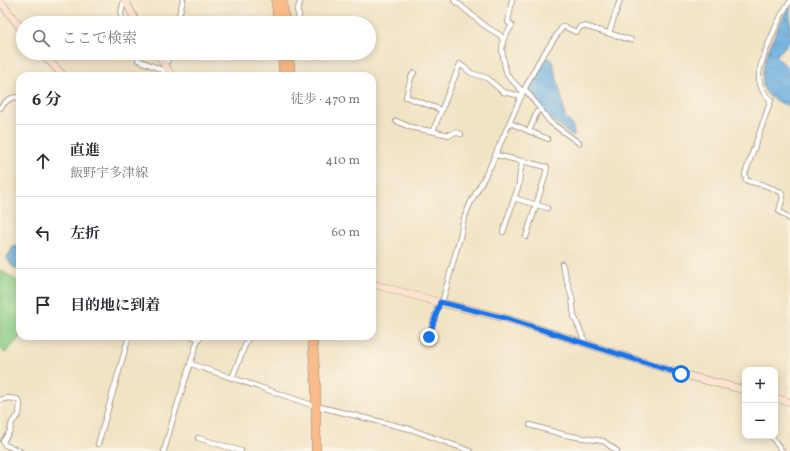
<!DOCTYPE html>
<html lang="ja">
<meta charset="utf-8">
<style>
:root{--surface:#fff;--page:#f2f2f3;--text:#2b2b33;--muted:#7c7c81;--line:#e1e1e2}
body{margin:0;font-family:Vollkorn,"Noto Serif JP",serif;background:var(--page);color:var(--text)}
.controls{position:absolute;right:12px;bottom:12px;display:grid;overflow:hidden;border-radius:8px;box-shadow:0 2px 10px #0003}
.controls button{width:36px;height:36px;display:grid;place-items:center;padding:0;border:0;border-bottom:1px solid var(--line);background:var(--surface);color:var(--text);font:20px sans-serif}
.stop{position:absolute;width:12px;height:12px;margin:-9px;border:3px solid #1a73e8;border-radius:50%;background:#fff}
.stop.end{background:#1a73e8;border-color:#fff;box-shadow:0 1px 4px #0008}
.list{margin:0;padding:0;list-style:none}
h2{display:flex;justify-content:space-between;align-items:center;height:52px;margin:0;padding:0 16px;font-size:17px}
h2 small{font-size:13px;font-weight:400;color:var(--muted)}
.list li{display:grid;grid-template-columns:26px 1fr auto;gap:12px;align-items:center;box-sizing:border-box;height:72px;padding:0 16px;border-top:1px solid var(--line)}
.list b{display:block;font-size:15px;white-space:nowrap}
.list p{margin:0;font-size:13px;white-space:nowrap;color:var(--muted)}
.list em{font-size:13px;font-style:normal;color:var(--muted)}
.icon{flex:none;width:22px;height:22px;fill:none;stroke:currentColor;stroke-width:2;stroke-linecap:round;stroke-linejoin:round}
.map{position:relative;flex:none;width:790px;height:451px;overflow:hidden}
.search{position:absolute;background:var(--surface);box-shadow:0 2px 10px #0003;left:16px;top:16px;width:360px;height:44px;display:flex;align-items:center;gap:10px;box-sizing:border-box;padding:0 14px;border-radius:22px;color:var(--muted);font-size:15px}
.panel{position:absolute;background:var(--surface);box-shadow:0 2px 10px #0003;left:16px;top:72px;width:360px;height:268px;border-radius:12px}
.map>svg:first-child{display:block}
</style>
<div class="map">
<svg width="790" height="451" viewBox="0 0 790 451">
<defs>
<pattern id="water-ripples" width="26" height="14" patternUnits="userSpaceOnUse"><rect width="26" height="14" fill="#6aaedf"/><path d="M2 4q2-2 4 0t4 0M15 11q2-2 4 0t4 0" fill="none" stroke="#588eb4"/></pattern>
</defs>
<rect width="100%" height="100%" fill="#fcf5e5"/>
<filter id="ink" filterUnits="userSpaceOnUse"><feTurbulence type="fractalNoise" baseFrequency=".025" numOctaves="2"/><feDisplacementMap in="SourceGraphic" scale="8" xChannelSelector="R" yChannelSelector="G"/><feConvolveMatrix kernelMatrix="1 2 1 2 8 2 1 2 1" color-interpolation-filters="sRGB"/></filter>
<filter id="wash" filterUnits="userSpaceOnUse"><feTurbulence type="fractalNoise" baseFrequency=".012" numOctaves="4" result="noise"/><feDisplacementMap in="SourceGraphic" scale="16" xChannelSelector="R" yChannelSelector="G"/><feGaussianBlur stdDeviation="0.9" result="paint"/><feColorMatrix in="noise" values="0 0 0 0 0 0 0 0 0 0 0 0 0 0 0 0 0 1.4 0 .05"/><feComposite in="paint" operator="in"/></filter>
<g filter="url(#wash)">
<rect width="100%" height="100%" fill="#f1e3c5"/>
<path fill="#8ccf88" stroke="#647c53" d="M0,270L20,283V336H21L5,353L0,349Z"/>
<g fill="url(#water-ripples)" stroke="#526c7e">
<path d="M790,5V42L776,56L790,70V107C784,104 776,101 770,97C749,81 778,28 787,9Z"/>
<path d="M546,57L552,60L562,99L565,117L572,125L575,135L573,136C561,129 533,105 531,91C530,83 541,63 546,57Z"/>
<path d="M20,246V271L12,266L7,258L13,247Z"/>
</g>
</g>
<g filter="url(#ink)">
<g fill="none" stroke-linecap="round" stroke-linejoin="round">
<g stroke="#968672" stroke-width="6">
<g id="street">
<path d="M454,0L485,26L500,35L503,40L502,51L505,67L507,75L523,92"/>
<path d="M790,2C781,11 759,63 759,76C759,86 764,95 771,100L745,174L746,180L748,181L764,185L781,192L783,197L779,211L790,219"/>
<path d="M122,23L121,13L124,0"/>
<path d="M177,23L183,0"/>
<path d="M297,23L299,15L297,11L301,0"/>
<path d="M609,33L620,0"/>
<path d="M503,40L512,25L508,22L512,0"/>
<path d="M138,53V60L160,69L170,75"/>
<path d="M166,65L170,53"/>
<path d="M414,73L411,77L406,97L442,110"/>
<path d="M525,89L550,122L579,143"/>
<path d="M0,108C5,102 11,95 20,98"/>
<path d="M396,121L410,127L450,135L455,132L461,134"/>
<path d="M510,123L548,139"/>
<path d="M433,131L460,64L471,73L487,78L503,92L522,96"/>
<path d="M529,131L537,112"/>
<path d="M496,155L547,167L545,177L526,237"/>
<path d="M514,198L547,208"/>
<path d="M503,232L519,184L520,172L523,161"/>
<path d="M562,264L572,298L574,316L586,344"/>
<path d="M442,303L461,233L463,221L470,204L490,167L523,92L539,61L563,26L576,32L581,26H584L631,40"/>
<path d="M191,336L199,339"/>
<path d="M429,337L439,302"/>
<path d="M191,364L312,405L410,429L470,451"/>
<path d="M232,378L248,338"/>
<path d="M0,400L8,398L17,399L20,403L19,415L12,422L10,431L3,441L5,445L20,451"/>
<path d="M530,425L565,435L603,441L617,451"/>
<path d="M771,436L782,451"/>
<path d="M198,438L241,451"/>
<path d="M98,444L129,336"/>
<path d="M164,451L173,419L199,336"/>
</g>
</g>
<g stroke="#968672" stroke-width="8">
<g id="secondary">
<path d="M125,0L137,23"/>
<path d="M0,1L23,31"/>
<path d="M41,53L64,76"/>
<path d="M157,53L172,76"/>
<path d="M372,284L442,303L505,318L681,374L745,390"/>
<path d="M775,398L790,402"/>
</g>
</g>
<g stroke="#968672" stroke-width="10">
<g id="highway">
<path d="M276,0L278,23"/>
<path d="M282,0L285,23"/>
<path d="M282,53L284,76"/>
<path d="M288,53L291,76"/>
<path d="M312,336L316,385V451"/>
</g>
</g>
<use href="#street" stroke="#fff" stroke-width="4.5"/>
<use href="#secondary" stroke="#fde4d1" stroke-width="7"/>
<use href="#highway" stroke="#fabc8b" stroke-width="9"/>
</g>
</g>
<g fill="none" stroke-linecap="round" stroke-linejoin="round" filter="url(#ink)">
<path stroke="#1a73e8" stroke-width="5" d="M429,337L440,302L505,318L681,374"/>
</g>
</svg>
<div class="controls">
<button>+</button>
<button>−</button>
</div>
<div class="stop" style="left:681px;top:374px"></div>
<div class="stop end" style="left:429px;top:337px"></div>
<div class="search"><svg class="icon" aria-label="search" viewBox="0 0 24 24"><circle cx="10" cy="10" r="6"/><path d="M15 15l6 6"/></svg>ここで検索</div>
<section class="panel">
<h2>6 分<small>徒歩 · 470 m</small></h2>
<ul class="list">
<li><svg class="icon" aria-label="ahead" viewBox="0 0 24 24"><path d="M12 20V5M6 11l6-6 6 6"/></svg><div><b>直進</b><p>飯野宇多津線</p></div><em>410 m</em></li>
<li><svg class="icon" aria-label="left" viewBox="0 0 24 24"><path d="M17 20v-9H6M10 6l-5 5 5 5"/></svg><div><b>左折</b></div><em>60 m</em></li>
<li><svg class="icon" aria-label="arrive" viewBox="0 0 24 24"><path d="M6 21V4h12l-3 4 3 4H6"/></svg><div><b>目的地に到着</b></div></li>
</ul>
</section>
</div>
